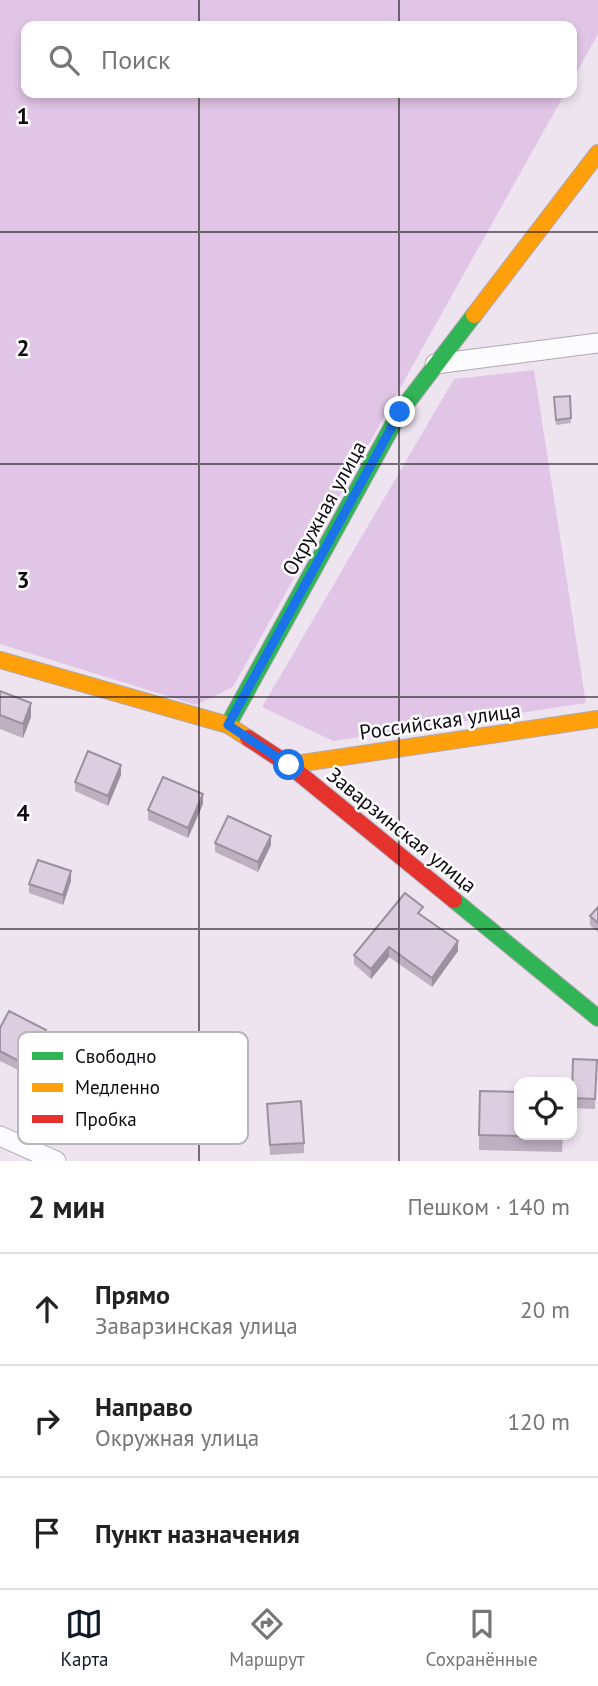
<!DOCTYPE html>
<html lang="ru">
<meta charset="utf-8">
<style>
:root{--surface:#fff;--page:#f6f6f6;--text:#222;--muted:#767676;--line:#e0e0e0;--accent:#111827}
body{margin:0;font-family:"PT Sans",sans-serif;background:var(--page);color:var(--text)}
.controls{position:absolute;right:21px;bottom:21px;display:grid;overflow:hidden;border-radius:14px;box-shadow:0 4px 10px #0003}
.controls button{width:63px;height:63px;display:grid;place-items:center;padding:0;border:0;border-bottom:2px solid var(--line);background:var(--surface);color:var(--text);font:35px sans-serif}
.stop{position:absolute;width:21px;height:21px;margin:-16px;border:5px solid #1a73e8;border-radius:50%;background:#fff}
.stop.end{background:#1a73e8;border-color:#fff;box-shadow:0 2px 7px #0008}
.list{margin:0;padding:0;list-style:none}
h2{display:flex;justify-content:space-between;align-items:center;height:91px;margin:0;padding:0 28px;font-size:30px}
h2 small{font-size:23px;font-weight:400;color:var(--muted)}
.list li{display:grid;grid-template-columns:46px 1fr auto;gap:21px;align-items:center;box-sizing:border-box;height:112px;padding:0 28px;border-top:2px solid var(--line)}
.list b{display:block;font-size:26px;white-space:nowrap}
.list p{margin:0;font-size:23px;white-space:nowrap;color:var(--muted)}
.list em{font-size:23px;font-style:normal;color:var(--muted)}
.icon{flex:none;width:38px;height:38px;fill:none;stroke:currentColor;stroke-width:2;stroke-linecap:round;stroke-linejoin:round}
.map{position:relative;flex:none;width:598px;height:1161px;overflow:hidden}
.search{position:absolute;background:var(--surface);box-shadow:0 4px 10px #0003;left:21px;right:21px;top:21px;height:77px;display:flex;align-items:center;gap:18px;box-sizing:border-box;padding:0 24px;border-radius:14px;color:var(--muted);font-size:26px}
.sheet{height:427px;background:var(--surface)}
nav{display:flex;justify-content:space-around;align-items:center;box-sizing:border-box;height:98px;border-top:2px solid var(--line);background:var(--surface);font-size:19px;color:var(--muted)}
nav a{display:grid;justify-items:center;gap:4px}
nav .on{color:var(--accent)}
.map>svg:first-child{display:block}
</style>
<div class="map">
<svg width="598" height="1161" viewBox="0 0 598 1161">
<rect width="100%" height="100%" fill="#eee4f0"/>
<g fill="#e1c5e6">
<path d="M0,0H598V34L572,81V26H26V93H565L233,687L196,705L0,644Z"/>
<path d="M534,370L586,703L333,741L262,707L454,379Z"/>
</g>
<g fill="none" stroke-linecap="round" stroke-linejoin="round">
<g stroke="#aea7b0" stroke-width="21">
<g id="street">
<path d="M435,364L598,343"/>
<path d="M0,1136L56,1161"/>
</g>
</g>
<g stroke="#aea7b0" stroke-width="18">
<g id="fast">
<path d="M228,725L400,412L474,315"/>
<path d="M454,900L598,1018"/>
</g>
</g>
<g stroke="#aea7b0" stroke-width="18">
<g id="slow">
<path d="M474,315L598,153"/>
<path d="M0,660L228,725L248,738"/>
<path d="M289,765L598,719"/>
</g>
</g>
<g stroke="#aea7b0" stroke-width="18">
<path id="jam" d="M248,738L289,765L454,900"/>
</g>
<use href="#street" stroke="#fcfbfd" stroke-width="19"/>
<use href="#fast" stroke="#30b455" stroke-width="16"/>
<use href="#slow" stroke="#ff9f0a" stroke-width="16"/>
<use href="#jam" stroke="#e5322d" stroke-width="16"/>
</g>
<g fill="#beb0c1">
<path d="M570,396L571,423L556,425L554,397Z"/>
<path d="M0,691L31,717L23,738L0,729Z"/>
<path d="M121,775L108,806L75,791V782Z"/>
<path d="M203,804L188,838L148,820V810Z"/>
<path d="M215,843L271,845L258,872L215,852Z"/>
<path d="M71,881L63,905L29,893V884Z"/>
<path d="M598,907V932L590,925V916Z"/>
<path d="M423,916L458,951L432,987L389,957L371,979L354,964V955Z"/>
<path d="M0,1028L46,1040L28,1075L0,1061Z"/>
<path d="M597,1060L595,1109L572,1108V1083Z"/>
<path d="M165,1079L159,1095L140,1087V1082Z"/>
<path d="M128,1085L113,1117L72,1097V1088Z"/>
<path d="M267,1104L304,1143V1153L270,1155Z"/>
<path d="M479,1135H563L562,1152L479,1150Z"/>
</g>
<g fill="#9b909d">
<path d="M31,703V717L23,738V724Z"/>
<path d="M121,765V775L108,806V796Z"/>
<path d="M203,794V804L188,838V828Z"/>
<path d="M271,836V845L258,872V862Z"/>
<path d="M71,871V881L63,905V895Z"/>
<path d="M458,941V951L432,987V978Z"/>
<path d="M389,947V957L371,979V969Z"/>
<path d="M46,1030V1040L28,1075V1066Z"/>
<path d="M165,1074V1079L159,1095V1090Z"/>
<path d="M128,1075V1085L113,1117V1107Z"/>
</g>
<g fill="#ddcde0" stroke="#9b909d" stroke-width="2">
<path d="M570,396L571,418L556,420L554,397Z"/>
<path d="M0,691L31,703L23,724L0,715Z"/>
<path d="M88,751L121,765L108,796L75,782Z"/>
<path d="M163,777L203,794L188,828L148,810Z"/>
<path d="M228,816L271,836L258,862L215,843Z"/>
<path d="M38,860L71,871L63,895L29,884Z"/>
<path d="M405,893L423,907L418,913L458,941L432,978L389,947L371,969L354,955Z"/>
<path d="M598,907V923L590,916Z"/>
<path d="M9,1011L46,1030L28,1066L0,1051V1028Z"/>
<path d="M573,1059L597,1060L595,1099L572,1098Z"/>
<rect x="531" y="1080" width="33" height="2"/>
<path d="M480,1091L519,1092V1135H562V1137L479,1135Z"/>
<path d="M301,1101L304,1143L270,1145L267,1104Z"/>
</g>
<g fill="none" stroke-linecap="round" stroke-linejoin="round">
<path stroke="#1a73e8" stroke-width="9" d="M289,765L228,725L400,412"/>
</g>
<path fill="none" stroke="#100b12" stroke-width="2" stroke-opacity="0.55" d="M199,0V26M399,0V26M199,93V1161M399,93V1161M0,232H598M0,464H598M0,697H598M0,929H598"/>
<g text-anchor="middle" dominant-baseline="central" stroke-width="5" stroke-linejoin="round" paint-order="stroke">
<g font-size="21" fill="#100b12" stroke="#fff">
<text transform="translate(324 508) rotate(-61)">Окружная улица</text>
<text transform="translate(440 721) rotate(-8)">Российская улица</text>
<text transform="translate(402 830) rotate(39)">Заварзинская улица</text>
</g>
</g>
<rect x="18" y="1032" width="230" height="112" rx="10" fill="#fff" stroke="#b7b6b8" stroke-width="2"/>
<rect x="32" y="1052" width="31" height="8" fill="#30b455"/>
<rect x="32" y="1083" width="31" height="9" fill="#ff9f0a"/>
<rect x="32" y="1115" width="31" height="8" fill="#e5322d"/>
<g font-size="19" fill="#100b12">
<text x="75" y="1063">Свободно</text>
<text x="75" y="1094">Медленно</text>
<text x="75" y="1126">Пробка</text>
</g>
<g font-size="23" text-anchor="middle" font-weight="bold" fill="#100b12" stroke="#fff" stroke-width="5" stroke-linejoin="round" paint-order="stroke">
<text x="23" y="124">1</text>
<text x="23" y="356">2</text>
<text x="23" y="588">3</text>
<text x="23" y="821">4</text>
</g>
</svg>
<div class="controls">
<button><svg class="icon" aria-label="locate" viewBox="0 0 24 24"><circle cx="12" cy="12" r="6"/><path d="M12 2v4M12 18v4M2 12h4M18 12h4"/></svg></button>
</div>
<div class="stop" style="left:289px;top:765px"></div>
<div class="stop end" style="left:400px;top:412px"></div>
<div class="search"><svg class="icon" aria-label="search" viewBox="0 0 24 24"><circle cx="10" cy="10" r="6"/><path d="M15 15l6 6"/></svg>Поиск</div>
</div>
<section class="sheet">
<h2>2 мин<small>Пешком · 140 m</small></h2>
<ul class="list">
<li><svg class="icon" aria-label="ahead" viewBox="0 0 24 24"><path d="M12 20V5M6 11l6-6 6 6"/></svg><div><b>Прямо</b><p>Заварзинская улица</p></div><em>20 m</em></li>
<li><svg class="icon" aria-label="right" viewBox="0 0 24 24"><path d="M7 20v-9h11M14 6l5 5-5 5"/></svg><div><b>Направо</b><p>Окружная улица</p></div><em>120 m</em></li>
<li><svg class="icon" aria-label="arrive" viewBox="0 0 24 24"><path d="M6 21V4h12l-3 4 3 4H6"/></svg><div><b>Пункт назначения</b></div></li>
</ul>
</section>
<nav>
<a class="on"><svg class="icon" aria-label="map" viewBox="0 0 24 24"><path d="M3 6l6-2 6 2 6-2v14l-6 2-6-2-6 2zM9 4v14M15 6v14"/></svg>Карта</a>
<a><svg class="icon" aria-label="directions" viewBox="0 0 24 24"><path d="M12 3l9 9-9 9-9-9zM9 14v-3h6M13 9l2 2-2 2"/></svg>Маршрут</a>
<a><svg class="icon" aria-label="saved" viewBox="0 0 24 24"><path d="M7 4h10v16l-5-4-5 4z"/></svg>Сохранённые</a>
</nav>
